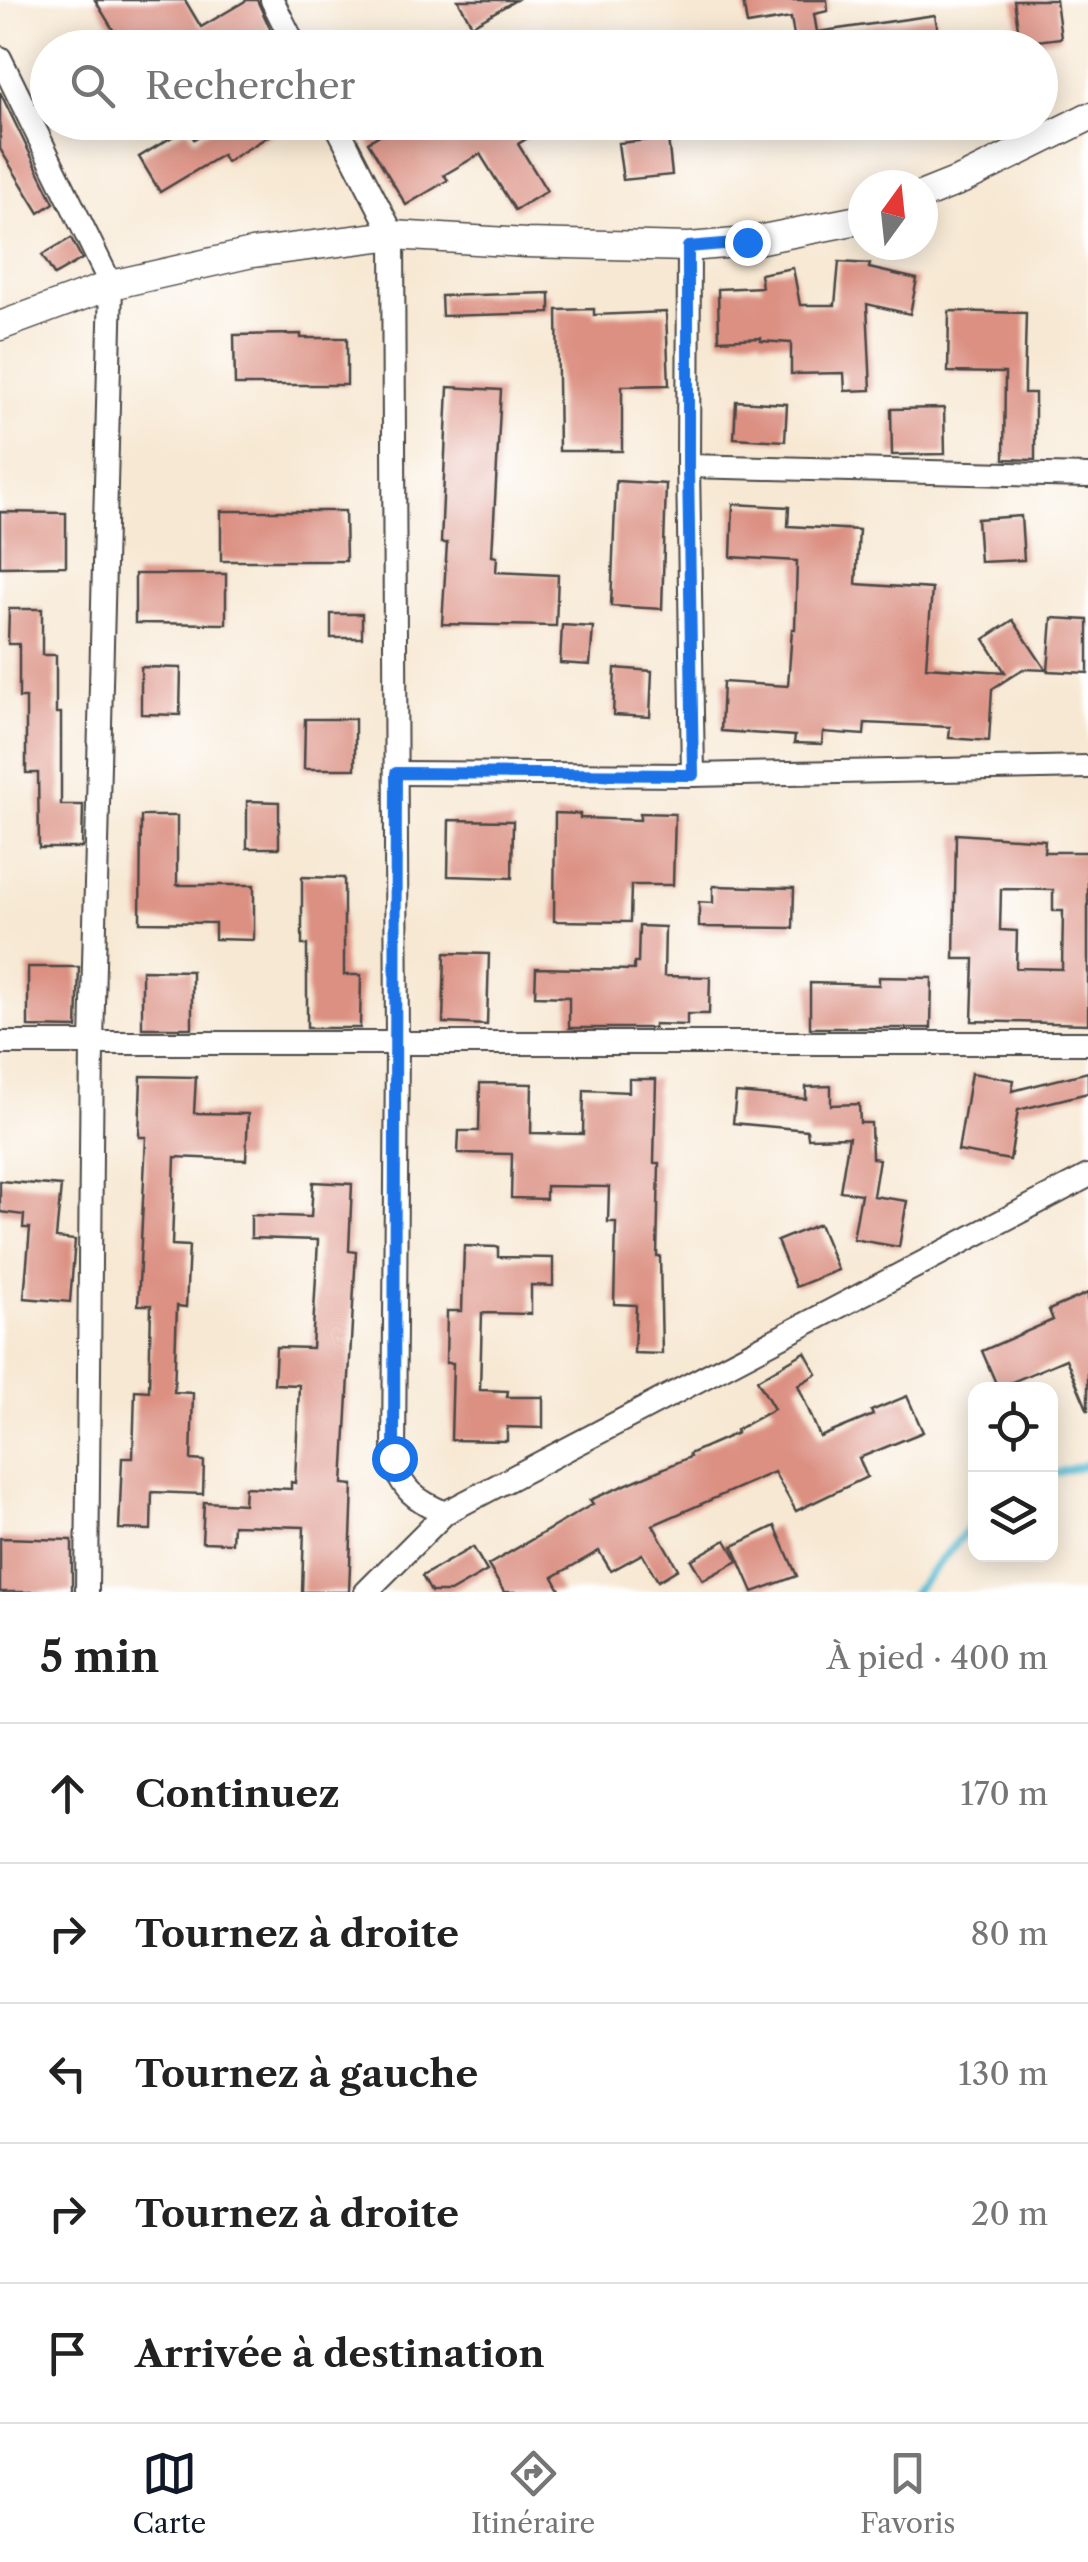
<!DOCTYPE html>
<html lang="fr">
<meta charset="utf-8">
<style>
:root{--surface:#fff;--page:#f6f6f6;--text:#222;--muted:#767676;--line:#e0e0e0;--accent:#111827}
body{margin:0;font-family:"Libre Caslon Text",serif;background:var(--page);color:var(--text)}
.controls{position:absolute;right:30px;bottom:30px;display:grid;overflow:hidden;border-radius:20px;box-shadow:0 5px 25px #0003}
.controls button{width:90px;height:90px;display:grid;place-items:center;padding:0;border:0;border-bottom:2px solid var(--line);background:var(--surface);color:var(--text);font:50px sans-serif}
.compass{position:absolute;left:848px;top:170px;width:90px;height:90px;border-radius:50%;background:var(--surface);box-shadow:0 5px 25px #0003;rotate:15deg}
.stop{position:absolute;width:30px;height:30px;margin:-22px;border:8px solid #1a73e8;border-radius:50%;background:#fff}
.stop.end{background:#1a73e8;border-color:#fff;box-shadow:0 2px 10px #0008}
.list{margin:0;padding:0;list-style:none}
h2{display:flex;justify-content:space-between;align-items:center;height:130px;margin:0;padding:0 40px;font-size:42px}
h2 small{font-size:32px;font-weight:400;color:var(--muted)}
.list li{display:grid;grid-template-columns:65px 1fr auto;gap:30px;align-items:center;box-sizing:border-box;height:140px;padding:0 40px;border-top:2px solid var(--line)}
.list b{display:block;font-size:38px;white-space:nowrap}
.list em{font-size:32px;font-style:normal;color:var(--muted)}
.icon{flex:none;width:55px;height:55px;fill:none;stroke:currentColor;stroke-width:2;stroke-linecap:round;stroke-linejoin:round}
.map{position:relative;flex:none;width:1088px;height:1592px;overflow:hidden}
.search{position:absolute;background:var(--surface);box-shadow:0 5px 25px #0003;left:30px;right:30px;top:30px;height:110px;display:flex;align-items:center;gap:25px;box-sizing:border-box;padding:0 35px;border-radius:55px;color:var(--muted);font-size:38px}
.sheet{height:830px;background:var(--surface)}
nav{display:flex;justify-content:space-around;align-items:center;box-sizing:border-box;height:140px;border-top:2px solid var(--line);background:var(--surface);font-size:28px;color:var(--muted)}
nav a{display:grid;justify-items:center;gap:5px}
nav .on{color:var(--accent)}
.map>svg:first-child{display:block}
</style>
<div class="map">
<svg width="1088" height="1592" viewBox="0 0 1088 1592">
<rect width="100%" height="100%" fill="#fff"/>
<filter id="ink" filterUnits="userSpaceOnUse"><feTurbulence type="fractalNoise" baseFrequency=".01" numOctaves="2"/><feDisplacementMap in="SourceGraphic" scale="20" xChannelSelector="R" yChannelSelector="G"/><feConvolveMatrix kernelMatrix="1 2 1 2 8 2 1 2 1" color-interpolation-filters="sRGB"/></filter>
<filter id="wash" filterUnits="userSpaceOnUse"><feTurbulence type="fractalNoise" baseFrequency=".0048" numOctaves="4" result="noise"/><feDisplacementMap in="SourceGraphic" scale="40" xChannelSelector="R" yChannelSelector="G"/><feGaussianBlur stdDeviation="2.25" result="paint"/><feColorMatrix in="noise" values="0 0 0 0 0 0 0 0 0 0 0 0 0 0 0 0 0 1.4 0 .05"/><feComposite in="paint" operator="in"/></filter>
<g filter="url(#wash)">
<rect width="100%" height="100%" fill="#f7e8d3"/>
<g fill="none" stroke-linecap="round" stroke-linejoin="round">
<g stroke="#55bbd3" stroke-width="8">
<path d="M1050,1475L1088,1464"/>
<path d="M914,1592L976,1520"/>
</g>
</g>
<g id="blocks">
<g fill="#db9082" fill-rule="evenodd">
<path d="M95,0H185L201,27L247,0H257L279,48H124Z"/>
<path d="M458,0H516L472,25Z"/>
<path d="M743,0H827L828,11L814,14L817,32L935,15L941,48H796L791,18L747,25Z"/>
<path d="M1014,0H1056L1061,38L1020,43Z"/>
<path d="M0,92L54,203L39,213L0,149Z"/>
<path d="M222,122H292L226,162L222,155L160,192L139,157L187,128L194,139Z"/>
<path d="M401,122H413L422,137L447,122H554L518,144L547,191L515,210L480,154L444,175L448,180L406,205L368,142Z"/>
<path d="M668,138L672,175L623,180L618,143Z"/>
<path d="M71,238L82,259L54,275L42,255Z"/>
<path d="M839,262L870,264L869,268L917,279L910,314L867,304L871,390L845,391L844,373L791,374V343L761,341V338L719,340L718,289L762,287L760,274L793,268L800,305H835Z"/>
<path d="M550,293V313L442,316L441,296Z"/>
<path d="M594,309V315L666,312L669,385L622,386V451H559L557,310Z"/>
<path d="M949,311L1026,313L1024,393H1035V460L1004,459L1005,373L948,372Z"/>
<path d="M301,334V338H347V385H235L234,335Z"/>
<path d="M448,387L501,390L492,556L497,557L496,572L558,575L556,626L442,624L447,543H441Z"/>
<path d="M736,401L787,404L785,441L734,438Z"/>
<path d="M944,408L945,454L892,455L891,409Z"/>
<path d="M616,481L666,484L662,609L611,606Z"/>
<path d="M733,504L789,507L788,526L859,530L856,584L932,589L926,667L1005,672L984,639L1013,620L1046,670L1023,669L992,689L989,741L949,738L950,727L865,723L864,735L823,732L822,744L794,743L795,736L721,731L723,682L788,686L792,629H795L797,561L731,557Z"/>
<path d="M221,511H345L346,561H221Z"/>
<path d="M0,512L66,513V566L0,567Z"/>
<path d="M1021,516L1024,560L980,562L977,519Z"/>
<path d="M135,574H226V624L135,623Z"/>
<path d="M9,609H42V655H56V713H61V805H83L82,848H39L38,773H26V698H19V644H8Z"/>
<rect x="331" y="614" width="31" height="24"/>
<path d="M1052,618L1088,620V673L1048,671Z"/>
<path d="M562,625L593,627L590,665L560,663Z"/>
<path d="M141,667L181,668L180,715L141,714Z"/>
<path d="M615,668L652,671L650,717L613,715Z"/>
<path d="M305,719H355V769H304Z"/>
<path d="M247,801L279,802V848H247Z"/>
<path d="M555,813L580,814V818L640,820V813L675,814L673,885H631L630,922L554,921Z"/>
<path d="M141,816H177V885H254V940L215,939V923L140,922Z"/>
<path d="M449,820L513,821L512,878L448,876Z"/>
<path d="M956,834L1045,840L1044,852H1088V1024L972,1021L974,959H954ZM1001,889L1053,890V911H1063L1062,969L1016,968L1017,931L1000,930Z"/>
<path d="M302,877L344,878V975H361L360,1028H307V945H302Z"/>
<path d="M713,886L794,888L793,928L699,927V902L713,903Z"/>
<path d="M639,926L665,927L664,976L710,977L709,1014H687V1025L654,1024V1028H569V997L535,996L536,968L634,970V963H638Z"/>
<path d="M445,953L489,954L487,1025L443,1023Z"/>
<path d="M28,967H79L77,1028L28,1027Z"/>
<path d="M142,970L192,971V1028H142Z"/>
<path d="M879,977L932,978L931,1028H810V983L879,985Z"/>
<path d="M1088,1072V1093L1018,1110L1010,1160L958,1151L971,1073L1014,1080L1012,1091Z"/>
<path d="M141,1076L196,1077L194,1113L248,1114L246,1160L175,1157L172,1245L189,1246L186,1307L177,1306L174,1392L193,1393L191,1460L204,1461L203,1494L152,1492L151,1530L119,1529L122,1458H133L135,1390L149,1391L151,1305H138L146,1137H139Z"/>
<path d="M629,1079H656L654,1163H659L657,1256H660L662,1354L634,1353L636,1305L614,1304L616,1222H608L609,1187L546,1186V1199L511,1198L512,1154L458,1153L459,1131H479L480,1083L532,1084L531,1133L583,1134L584,1090L629,1092Z"/>
<path d="M831,1086V1105L859,1104L860,1123H871L872,1158L879,1159L873,1196L907,1201L899,1247L853,1239L861,1194L840,1191L849,1137L808,1138L807,1130L733,1123L736,1093L806,1099V1087Z"/>
<path d="M0,1181L61,1186L56,1238L75,1240L70,1302L24,1298L30,1228H23L24,1215L0,1212Z"/>
<path d="M313,1182L352,1184L349,1251L356,1252L343,1484L353,1485L349,1592H302L304,1527L233,1525L232,1543L202,1542L204,1502L244,1504L245,1487L291,1489V1482L295,1483L299,1385L274,1384L276,1347L312,1348L318,1240L251,1238V1215L311,1217Z"/>
<path d="M819,1224L838,1270L796,1287L777,1241Z"/>
<path d="M464,1246L498,1247V1257L553,1258V1286L531,1285V1314L482,1313L480,1390L508,1391L507,1397H543V1428L507,1427V1441L451,1440L453,1363H446L447,1311H462Z"/>
<path d="M1088,1293V1411L1066,1359L998,1388L982,1351L1053,1320L1049,1310Z"/>
<path d="M805,1352L817,1374L798,1385L820,1437L873,1415L871,1411L907,1396L923,1432L859,1458L867,1477L796,1511L774,1472L653,1525L678,1569L658,1581L642,1554L611,1571L599,1551L553,1577L561,1592H504L488,1565L593,1504L590,1500L690,1457L689,1454L737,1433L736,1430L774,1409L757,1380Z"/>
<path d="M775,1526L797,1576L753,1592L733,1546Z"/>
<path d="M0,1538L72,1540V1592H0Z"/>
<path d="M726,1540L738,1561L703,1580L691,1560Z"/>
<path d="M473,1547L487,1571L450,1592H431L422,1576Z"/>
</g>
</g>
</g>
<g filter="url(#ink)">
<use href="#blocks" fill-opacity="0" stroke="#4a4744" stroke-width="2.5"/>
<g fill="none" stroke-linecap="round" stroke-linejoin="round">
<g stroke="#4a4744" stroke-width="26">
<g id="minor">
<path d="M272,0L296,48"/>
<path d="M0,58L111,285L92,1044L87,1592"/>
<path d="M335,122L393,235L397,1045L394,1458C399,1489 417,1501 445,1513"/>
<path d="M689,247L688,466L693,775"/>
<path d="M688,466L1088,476"/>
<path d="M396,773L693,775L1088,767"/>
<path d="M0,1043H1088"/>
<path d="M366,1592L445,1513L1088,1176"/>
</g>
</g>
<g stroke="#4a4744" stroke-width="31">
<g id="tertiary">
<path d="M923,195L963,179L1088,117"/>
<path d="M0,326L111,285L252,253L393,235L526,243L689,247L747,242L863,219"/>
</g>
</g>
<use href="#minor" stroke="#fff" stroke-width="22"/>
<use href="#tertiary" stroke="#fff" stroke-width="28"/>
</g>
</g>
<g fill="none" stroke-linecap="round" stroke-linejoin="round" filter="url(#ink)">
<path stroke="#1a73e8" stroke-width="12" d="M394,1458L396,773L693,775L688,466V247L747,242"/>
</g>
</svg>
<div class="controls">
<button><svg class="icon" aria-label="locate" viewBox="0 0 24 24"><circle cx="12" cy="12" r="6"/><path d="M12 2v4M12 18v4M2 12h4M18 12h4"/></svg></button>
<button><svg class="icon" aria-label="layers" viewBox="0 0 24 24"><path d="M12 4l9 5-9 5-9-5zM3 14l9 5 9-5"/></svg></button>
</div>
<svg class="compass" viewBox="-18 -18 36 36"><path d="M0-13l5 13h-10z" fill="#e53935"/><path d="M0 13l5-13h-10z" fill="#767676"/></svg>
<div class="stop" style="left:394px;top:1458px"></div>
<div class="stop end" style="left:747px;top:242px"></div>
<div class="search"><svg class="icon" aria-label="search" viewBox="0 0 24 24"><circle cx="10" cy="10" r="6"/><path d="M15 15l6 6"/></svg>Rechercher</div>
</div>
<section class="sheet">
<h2>5 min<small>À pied · 400 m</small></h2>
<ul class="list">
<li><svg class="icon" aria-label="ahead" viewBox="0 0 24 24"><path d="M12 20V5M6 11l6-6 6 6"/></svg><div><b>Continuez</b></div><em>170 m</em></li>
<li><svg class="icon" aria-label="right" viewBox="0 0 24 24"><path d="M7 20v-9h11M14 6l5 5-5 5"/></svg><div><b>Tournez à droite</b></div><em>80 m</em></li>
<li><svg class="icon" aria-label="left" viewBox="0 0 24 24"><path d="M17 20v-9H6M10 6l-5 5 5 5"/></svg><div><b>Tournez à gauche</b></div><em>130 m</em></li>
<li><svg class="icon" aria-label="right" viewBox="0 0 24 24"><path d="M7 20v-9h11M14 6l5 5-5 5"/></svg><div><b>Tournez à droite</b></div><em>20 m</em></li>
<li><svg class="icon" aria-label="arrive" viewBox="0 0 24 24"><path d="M6 21V4h12l-3 4 3 4H6"/></svg><div><b>Arrivée à destination</b></div></li>
</ul>
</section>
<nav>
<a class="on"><svg class="icon" aria-label="map" viewBox="0 0 24 24"><path d="M3 6l6-2 6 2 6-2v14l-6 2-6-2-6 2zM9 4v14M15 6v14"/></svg>Carte</a>
<a><svg class="icon" aria-label="directions" viewBox="0 0 24 24"><path d="M12 3l9 9-9 9-9-9zM9 14v-3h6M13 9l2 2-2 2"/></svg>Itinéraire</a>
<a><svg class="icon" aria-label="saved" viewBox="0 0 24 24"><path d="M7 4h10v16l-5-4-5 4z"/></svg>Favoris</a>
</nav>
